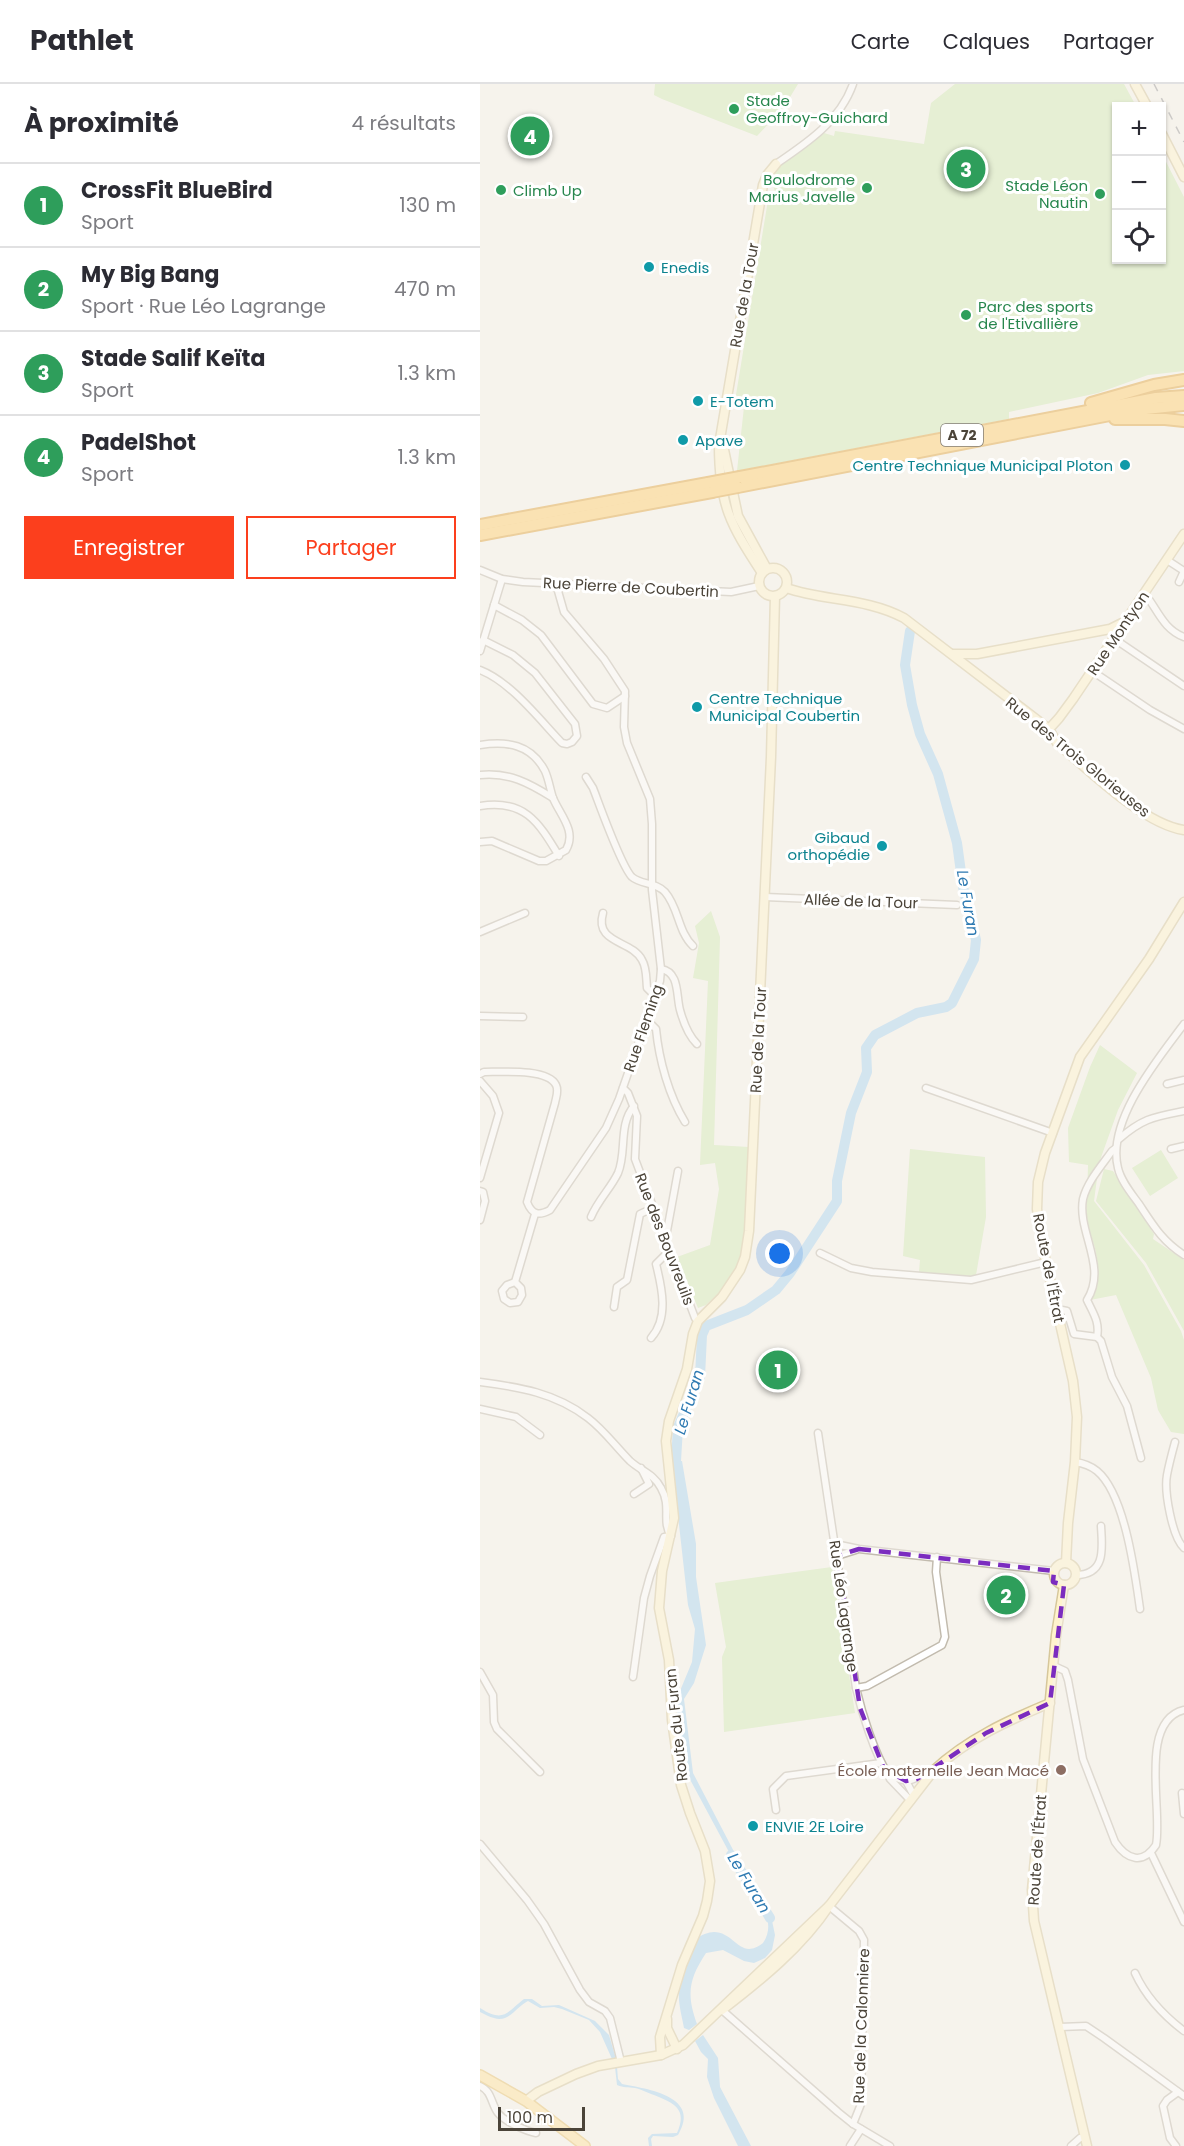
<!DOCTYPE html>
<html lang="fr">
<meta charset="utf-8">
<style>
:root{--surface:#fff;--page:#f2f2f3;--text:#2b2b33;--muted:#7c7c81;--line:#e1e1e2;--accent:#fc3f1d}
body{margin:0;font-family:Poppins,sans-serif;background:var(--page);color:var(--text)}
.controls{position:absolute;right:18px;top:18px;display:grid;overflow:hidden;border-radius:0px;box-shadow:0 2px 4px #0004}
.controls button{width:54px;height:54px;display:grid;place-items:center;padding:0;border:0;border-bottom:2px solid var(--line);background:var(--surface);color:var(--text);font:30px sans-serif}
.scale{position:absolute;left:18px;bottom:15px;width:87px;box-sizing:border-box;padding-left:6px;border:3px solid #4b4439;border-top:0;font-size:16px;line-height:21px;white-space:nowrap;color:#4b4439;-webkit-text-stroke:4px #fff;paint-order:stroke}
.you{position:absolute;left:300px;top:1170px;width:21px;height:21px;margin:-15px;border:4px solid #fff;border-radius:50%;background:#1a73e8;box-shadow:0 0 0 9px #1a73e833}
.badge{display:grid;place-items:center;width:39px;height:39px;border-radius:50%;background:var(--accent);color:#fff;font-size:20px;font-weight:700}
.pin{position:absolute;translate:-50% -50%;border:3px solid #fff;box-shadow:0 2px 6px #0006}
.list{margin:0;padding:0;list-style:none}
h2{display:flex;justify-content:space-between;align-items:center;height:78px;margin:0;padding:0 24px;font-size:26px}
h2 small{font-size:20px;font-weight:400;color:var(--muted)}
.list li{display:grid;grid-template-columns:39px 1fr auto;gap:18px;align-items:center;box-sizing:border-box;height:84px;padding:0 24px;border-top:2px solid var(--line)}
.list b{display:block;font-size:22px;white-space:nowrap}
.list p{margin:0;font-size:20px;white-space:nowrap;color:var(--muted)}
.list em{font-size:20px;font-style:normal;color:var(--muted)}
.actions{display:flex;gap:12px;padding:18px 24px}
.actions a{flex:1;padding:14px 0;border:2px solid var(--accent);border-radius:0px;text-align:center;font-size:21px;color:var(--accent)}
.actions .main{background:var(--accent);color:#fff}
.icon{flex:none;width:33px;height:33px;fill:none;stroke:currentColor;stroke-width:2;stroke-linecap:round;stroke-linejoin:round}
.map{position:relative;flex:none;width:704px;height:2062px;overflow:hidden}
header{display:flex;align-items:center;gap:36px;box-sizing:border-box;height:84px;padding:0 30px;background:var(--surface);border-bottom:2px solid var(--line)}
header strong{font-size:28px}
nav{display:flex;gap:33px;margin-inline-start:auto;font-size:21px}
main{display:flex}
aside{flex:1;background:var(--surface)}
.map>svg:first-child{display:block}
</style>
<header>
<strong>Pathlet</strong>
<nav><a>Carte</a><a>Calques</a><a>Partager</a></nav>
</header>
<main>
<aside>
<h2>À proximité<small>4 résultats</small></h2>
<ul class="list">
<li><span class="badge" style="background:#2e9e5b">1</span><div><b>CrossFit BlueBird</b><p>Sport</p></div><em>130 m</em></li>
<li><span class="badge" style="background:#2e9e5b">2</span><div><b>My Big Bang</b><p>Sport · Rue Léo Lagrange</p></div><em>470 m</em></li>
<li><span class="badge" style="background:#2e9e5b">3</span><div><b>Stade Salif Keïta</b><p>Sport</p></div><em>1.3 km</em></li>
<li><span class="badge" style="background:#2e9e5b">4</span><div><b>PadelShot</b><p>Sport</p></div><em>1.3 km</em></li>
</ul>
<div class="actions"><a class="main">Enregistrer</a><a>Partager</a></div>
</aside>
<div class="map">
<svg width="704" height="2062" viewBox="0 0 704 2062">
<rect width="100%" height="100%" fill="#f6f3ec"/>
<g fill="#d2eab5">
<path d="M175,0H318L304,23L277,52L182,15L174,11Z"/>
<path d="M475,0H644L656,22H636V176H682V70L704,113V287L668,291L618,309L529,328V335L257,387L264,323L258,322L255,317L289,110L296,111L292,98L289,96L301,81L344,49L354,52L355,47L444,60L451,19Z"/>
<path d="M231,827L240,853L234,1061L269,1063L264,1148L259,1180L245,1203L226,1221L218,1224L197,1173L230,1161L239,1105L235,1079L220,1081L228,897L213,894L219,859L215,842Z"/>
<path d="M620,961L657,989L638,1026L619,1079L614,1117L664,1181L701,1247L704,1256V1350L691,1348L678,1326L671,1294L636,1211L610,1216C620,1203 619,1177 614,1161C611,1150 606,1141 606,1129C606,1113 608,1097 608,1081L589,1078L588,1044L610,983Z"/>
<path d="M430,1065L505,1073L506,1133L496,1191L485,1193L439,1188L440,1176L423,1172Z"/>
<path d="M681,1066L698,1094L670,1112L652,1084Z"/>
<path d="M624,1085L633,1087L674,1150L673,1155L704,1176V1247L666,1179L616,1117Z"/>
<path d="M352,1483L375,1629L244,1648L242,1573L246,1563L235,1499Z"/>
</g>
<g fill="#a9d4f2">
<path d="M202,1377L216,1460V1493L226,1561L214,1599L204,1615L213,1689L262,1783L290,1827L295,1851L292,1866L285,1874L274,1879L264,1877L243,1866L226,1869C209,1895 206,1910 217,1940L209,1946L204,1944C202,1932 198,1920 199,1907C199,1897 211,1862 217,1855C220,1851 229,1848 234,1848C255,1848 260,1877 283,1859C291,1847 289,1835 283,1822L249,1768L206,1688L202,1673L195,1619L212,1578L215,1545L208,1521L192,1378Z"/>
<path d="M44,1915H52L62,1922L79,1921L115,1937L129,1951L136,1975H132L120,1948L109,1936L82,1925L74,1923L60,1924L48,1917C37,1922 29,1939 14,1934C9,1933 5,1930 0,1928V1924C24,1939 26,1929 44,1915Z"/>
<path d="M223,1951L238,1974L240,2003L271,2062H258L234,2014L227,1993L228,1975L221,1968L215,1957Z"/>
<path d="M135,1983H137L138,1995L142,2000C167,2005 222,2012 198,2051L193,2053L173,2052L171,2055L172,2062H169L168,2054L172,2050L197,2049C208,2025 194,2019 174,2011C168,2009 161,2005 155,2004C148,2003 144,2004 137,2001Z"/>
</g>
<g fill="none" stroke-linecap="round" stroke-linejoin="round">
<g stroke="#a9d4f2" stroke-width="10">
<path d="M198,1390L196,1377L198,1343L220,1293L222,1251L226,1242L267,1226L296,1206L310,1189L357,1117V1097L371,1029L387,988L386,964L395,951L437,929L466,923L472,919L494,875L496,856L483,803L477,759L458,690L440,650L432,621L425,581L430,547"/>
<path d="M251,1771L290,1834"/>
</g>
<g stroke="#c2bbae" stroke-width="9">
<g id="street">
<path d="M296,80C327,59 360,37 373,0"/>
<path d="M687,476L704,487L699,498"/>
<path d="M0,486L22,495L43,498L251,508L279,502"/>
<path d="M665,510C678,526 683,545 704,553"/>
<path d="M14,521L42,536L61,551L113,620L127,624L145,612"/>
<path d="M633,554L704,602"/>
<path d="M0,567L22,495"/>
<path d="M0,586C31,598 59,635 82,659L87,660L92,658L97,652L95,640L55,589L33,571L3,556"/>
<path d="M612,587L670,626L704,645"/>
<path d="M0,661C27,657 51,660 65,687C69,696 70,705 73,714C80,731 97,747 86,766L66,777H59L12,757L0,758"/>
<path d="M0,691C29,688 49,699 73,714"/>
<path d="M106,693L113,704C120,722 141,782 152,793C161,801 176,798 185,808C199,824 198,848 213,862"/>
<path d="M0,722C44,715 58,737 79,772"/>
<path d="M285,813L477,821"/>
<path d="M123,829C114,860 152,856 162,876C167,884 166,895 167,904L175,912"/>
<path d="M0,848L45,829"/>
<path d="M181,885C200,888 196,912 200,926C203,937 209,952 217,960"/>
<path d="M0,932L43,933"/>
<path d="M167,936L176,945C179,976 189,1012 205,1038"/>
<path d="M704,940C678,975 626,1037 638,1084C641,1097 651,1109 659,1120C673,1141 682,1157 704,1171"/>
<path d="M0,990L4,988C20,988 68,984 76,1001C79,1007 76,1013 75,1019L47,1118C52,1131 59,1132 70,1126L126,1044L139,1015L180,897L181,885L172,806V740L170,715L147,659L144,643L145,607L124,575L84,528L76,500"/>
<path d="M0,997L13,1012L19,1029L0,1094"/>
<path d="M687,1000L704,996"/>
<path d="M143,1004L148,1009L157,1032L155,1075L215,1234L218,1237"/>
<path d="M446,1004L573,1049"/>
<path d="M639,1055C663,1034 674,1033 704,1027"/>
<path d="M691,1065L704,1062"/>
<path d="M0,1107L3,1108L5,1117L0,1136"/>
<path d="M111,1133C118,1116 131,1104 138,1089C147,1068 138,1041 154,1022"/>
<path d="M183,1150L187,1147L198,1087"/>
<path d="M340,1169L371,1184L392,1188L491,1196L566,1178"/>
<path d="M35,1198L55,1130"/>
<path d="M35,1198L41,1204L42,1211L38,1218L30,1219L24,1215L22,1207L27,1201Z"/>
<path d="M134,1223L137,1203L147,1196L160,1130L173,1124"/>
<path d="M577,1225L587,1227L594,1250L617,1253L621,1257L632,1293L647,1322L661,1374"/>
<path d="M617,1253C620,1238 613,1229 607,1216C628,1183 597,1148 603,1115C607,1098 622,1081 632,1067L636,1064"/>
<path d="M171,1254C189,1234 182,1204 176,1180L189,1167"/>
<path d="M0,1298C39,1303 76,1309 108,1334C124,1346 136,1363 150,1377C161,1387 174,1390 181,1404C192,1423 181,1437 191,1452L184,1453L170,1492L164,1514L153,1593"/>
<path d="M0,1325L36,1333L60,1351"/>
<path d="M338,1349L376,1604C382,1629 394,1669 408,1690"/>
<path d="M695,1358C692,1369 689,1380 687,1391C684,1407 692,1453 704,1464"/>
<path d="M595,1378C602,1379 611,1382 617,1387C645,1410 655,1490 660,1525"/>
<path d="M154,1410L169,1400L161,1384"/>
<path d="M355,1460L379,1465L574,1487"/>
<path d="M357,1472L376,1466"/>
<path d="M596,1491C627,1491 622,1462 621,1442"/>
<path d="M574,1582L585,1587L588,1596L603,1675L635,1758C647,1776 663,1781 676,1761C683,1727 658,1637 704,1626"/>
<path d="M0,1588L13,1611L14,1638L17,1645L60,1688"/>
<path d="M376,1604L387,1602L462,1561L465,1553L456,1488L457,1473"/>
<path d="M426,1697L434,1712"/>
<path d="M702,1709L704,1730"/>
<path d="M431,1717L410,1695L408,1690C433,1703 431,1694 453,1686"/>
<path d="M296,1726L293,1705L306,1692L401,1679"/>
<path d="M0,1760L47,1816L64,1840L100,1906L109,1918L125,1927L130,1934L141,1978"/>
<path d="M671,1769L704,1838"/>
<path d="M349,1822L379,1847L384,1856L381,2020L373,2040"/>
<path d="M655,1889C666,1913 683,1931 704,1947"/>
<path d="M242,1926L358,2028L373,2040L410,2062"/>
<path d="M580,1943L606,1942L624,1954L704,2012"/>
<path d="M0,2002C12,2007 11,2020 18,2029C25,2038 46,2047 56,2049"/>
<path d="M370,2062L381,2045"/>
<path d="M591,2062L600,2054L605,2053"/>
<path d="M696,2062L690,2054L683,2022L687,2016L698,2008"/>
</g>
</g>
<g stroke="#d6c79b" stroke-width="11">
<g id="secondary">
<path d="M655,0L667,22"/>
<path d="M682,50L704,93"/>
<path d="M243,361L258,432L287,485"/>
<circle cx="293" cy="498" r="14"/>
<path d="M282,489C250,440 239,421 239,361L283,101L287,91L296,80"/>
<path d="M306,504C344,517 387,514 424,534L569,645L577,659C609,686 663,740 704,746"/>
<path d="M473,570H497L630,545L642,539"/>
<path d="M569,645L579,634L593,615L704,450"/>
<circle cx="585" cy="1490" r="11"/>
<path d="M586,1479L588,1439L595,1378L597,1333L593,1297L562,1160L557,1125L558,1098L565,1069L600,973L669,875L704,818"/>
<path d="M584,1501L576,1551L552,1806L554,1837L607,2062"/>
<path d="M349,1822L454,1686C487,1655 529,1636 570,1619"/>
<path d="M187,1935V1944L197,1965"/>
<path d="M181,1971L180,1953L202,1881L223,1832L227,1817L230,1797L225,1767L210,1729L201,1701L192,1636L189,1576L179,1524L182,1487L194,1434L186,1357L189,1337L207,1285L213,1250L218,1237L242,1213L260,1186L265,1173L269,1147L291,673L295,512"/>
<path d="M46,2017L58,2008L96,1990L118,1982L181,1971L203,1961L349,1822C322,1863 281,1896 242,1926"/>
</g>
</g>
<g stroke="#e6c16a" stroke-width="12">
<path id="primary" d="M0,1991L46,2017L105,2062"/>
</g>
<g stroke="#e0a43c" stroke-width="14">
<g id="highway">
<path d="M611,319L674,301L704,296"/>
<path d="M635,335H685L704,337"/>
<path d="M260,393L676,314L704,312"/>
<path d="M258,403L656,326L704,321"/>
<path d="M0,441L228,399"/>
<path d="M0,451L232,408"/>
</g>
</g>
<use href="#street" stroke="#fff" stroke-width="6"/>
<use href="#secondary" stroke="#fff3cd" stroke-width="8"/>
<use href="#primary" stroke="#ffe39c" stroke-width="9"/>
<use href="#highway" stroke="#ffcf6e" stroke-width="10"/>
<path stroke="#9a9a9a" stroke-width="1.5" stroke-dasharray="8 8" stroke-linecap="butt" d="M674,0L704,58"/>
<g stroke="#e0a43c" stroke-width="14" stroke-linecap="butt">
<g id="highway-bridge">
<path d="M228,399L260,393"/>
<path d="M232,408L258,403"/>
</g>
</g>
<use href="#highway-bridge" stroke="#ffcf6e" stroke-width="10"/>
</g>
<path d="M0 0H704V2062H0ZM379,1465L574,1487L573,1498L584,1501L570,1619L506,1649L437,1695L426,1697L404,1685L380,1624L357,1472Z" fill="#f6f3ec" fill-opacity=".55" fill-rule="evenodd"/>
<path fill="none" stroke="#7b2cbf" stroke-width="4.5" stroke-dasharray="12 8" stroke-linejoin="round" d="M379,1465L574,1487L573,1498L584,1501L570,1619L506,1649L437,1695L426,1697L404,1685L380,1624L357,1472Z"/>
<g fill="#2e9e5b" stroke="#fff" stroke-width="2">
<circle cx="254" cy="25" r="6"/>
<circle cx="387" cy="104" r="6"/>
<circle cx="21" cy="106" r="6"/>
<circle cx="620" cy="110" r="6"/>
<circle cx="486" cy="231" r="6"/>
</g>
<g fill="#0f9aa8" stroke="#fff" stroke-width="2">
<circle cx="169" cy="183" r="6"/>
<circle cx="218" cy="317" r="6"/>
<circle cx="203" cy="356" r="6"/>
<circle cx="645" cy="381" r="6"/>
<circle cx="217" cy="623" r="6"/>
<circle cx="402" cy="762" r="6"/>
<circle cx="273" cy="1742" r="6"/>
</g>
<circle fill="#8d6e63" stroke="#fff" stroke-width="2" cx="581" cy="1686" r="6"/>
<g text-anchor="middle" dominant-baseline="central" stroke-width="6" stroke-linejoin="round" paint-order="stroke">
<rect fill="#fff" stroke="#817c74" stroke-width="1.5" x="461" y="340" width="42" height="22" rx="4.5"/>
<g font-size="14" font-weight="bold" fill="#4b4439">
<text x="482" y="351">A 72</text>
</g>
<g font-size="15" fill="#27864d" stroke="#fff" text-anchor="start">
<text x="266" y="16">Stade<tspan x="266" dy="17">Geoffroy-Guichard</tspan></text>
<text x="375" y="95" text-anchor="end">Boulodrome<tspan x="375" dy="17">Marius Javelle</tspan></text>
<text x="608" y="101" text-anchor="end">Stade Léon<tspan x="608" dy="17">Nautin</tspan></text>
<text x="33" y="106">Climb Up</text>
<text x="498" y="222">Parc des sports<tspan x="498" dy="17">de l'Etivallière</tspan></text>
</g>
<g font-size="15" fill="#0d838f" stroke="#fff" text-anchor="start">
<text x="181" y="183">Enedis</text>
<text x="230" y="317">E-Totem</text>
<text x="215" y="356">Apave</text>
<text x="633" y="381" text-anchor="end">Centre Technique Municipal Ploton</text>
<text x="229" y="614">Centre Technique<tspan x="229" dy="17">Municipal Coubertin</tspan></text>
<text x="390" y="753" text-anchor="end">Gibaud<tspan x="390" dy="17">orthopédie</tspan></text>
<text x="285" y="1742">ENVIE 2E Loire</text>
</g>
<g font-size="15" fill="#4b4439" stroke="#fff">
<text transform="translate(264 211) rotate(-80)">Rue de la Tour</text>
<text transform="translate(151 503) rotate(3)">Rue Pierre de Coubertin</text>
<text transform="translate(638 549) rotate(-56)">Rue Montyon</text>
<text transform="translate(598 673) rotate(39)">Rue des Trois Glorieuses</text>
<text transform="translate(381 817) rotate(2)">Allée de la Tour</text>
<text transform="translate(163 944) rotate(-71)">Rue Fleming</text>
<text transform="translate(278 956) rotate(-87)">Rue de la Tour</text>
<text transform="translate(185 1155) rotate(69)">Rue des Bouvreuils</text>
<text transform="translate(569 1184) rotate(79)">Route de l'Étrat</text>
<text transform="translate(364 1522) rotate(82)">Rue Léo Lagrange</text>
<text transform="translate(196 1641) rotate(-96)">Route du Furan</text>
<text transform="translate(557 1766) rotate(-86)">Route de l'Étrat</text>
<text transform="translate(381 1942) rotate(-88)">Rue de la Calonniere</text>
</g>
<g font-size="15" fill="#785e54" stroke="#fff" text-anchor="end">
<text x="569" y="1686">École maternelle Jean Macé</text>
</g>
<g font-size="16" font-style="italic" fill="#2e7ab2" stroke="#fff">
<text transform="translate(488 819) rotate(80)">Le Furan</text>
<text transform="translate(209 1318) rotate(-73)">Le Furan</text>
<text transform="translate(269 1799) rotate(59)">Le Furan</text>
</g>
</g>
</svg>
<div class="controls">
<button>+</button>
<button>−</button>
<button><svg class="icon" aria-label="locate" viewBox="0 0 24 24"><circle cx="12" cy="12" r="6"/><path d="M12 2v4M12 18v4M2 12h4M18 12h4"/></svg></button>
</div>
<div class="scale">100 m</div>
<div class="you"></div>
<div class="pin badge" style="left:298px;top:1286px;background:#2e9e5b">1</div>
<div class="pin badge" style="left:526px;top:1511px;background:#2e9e5b">2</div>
<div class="pin badge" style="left:486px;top:85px;background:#2e9e5b">3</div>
<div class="pin badge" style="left:50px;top:52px;background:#2e9e5b">4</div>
</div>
</main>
